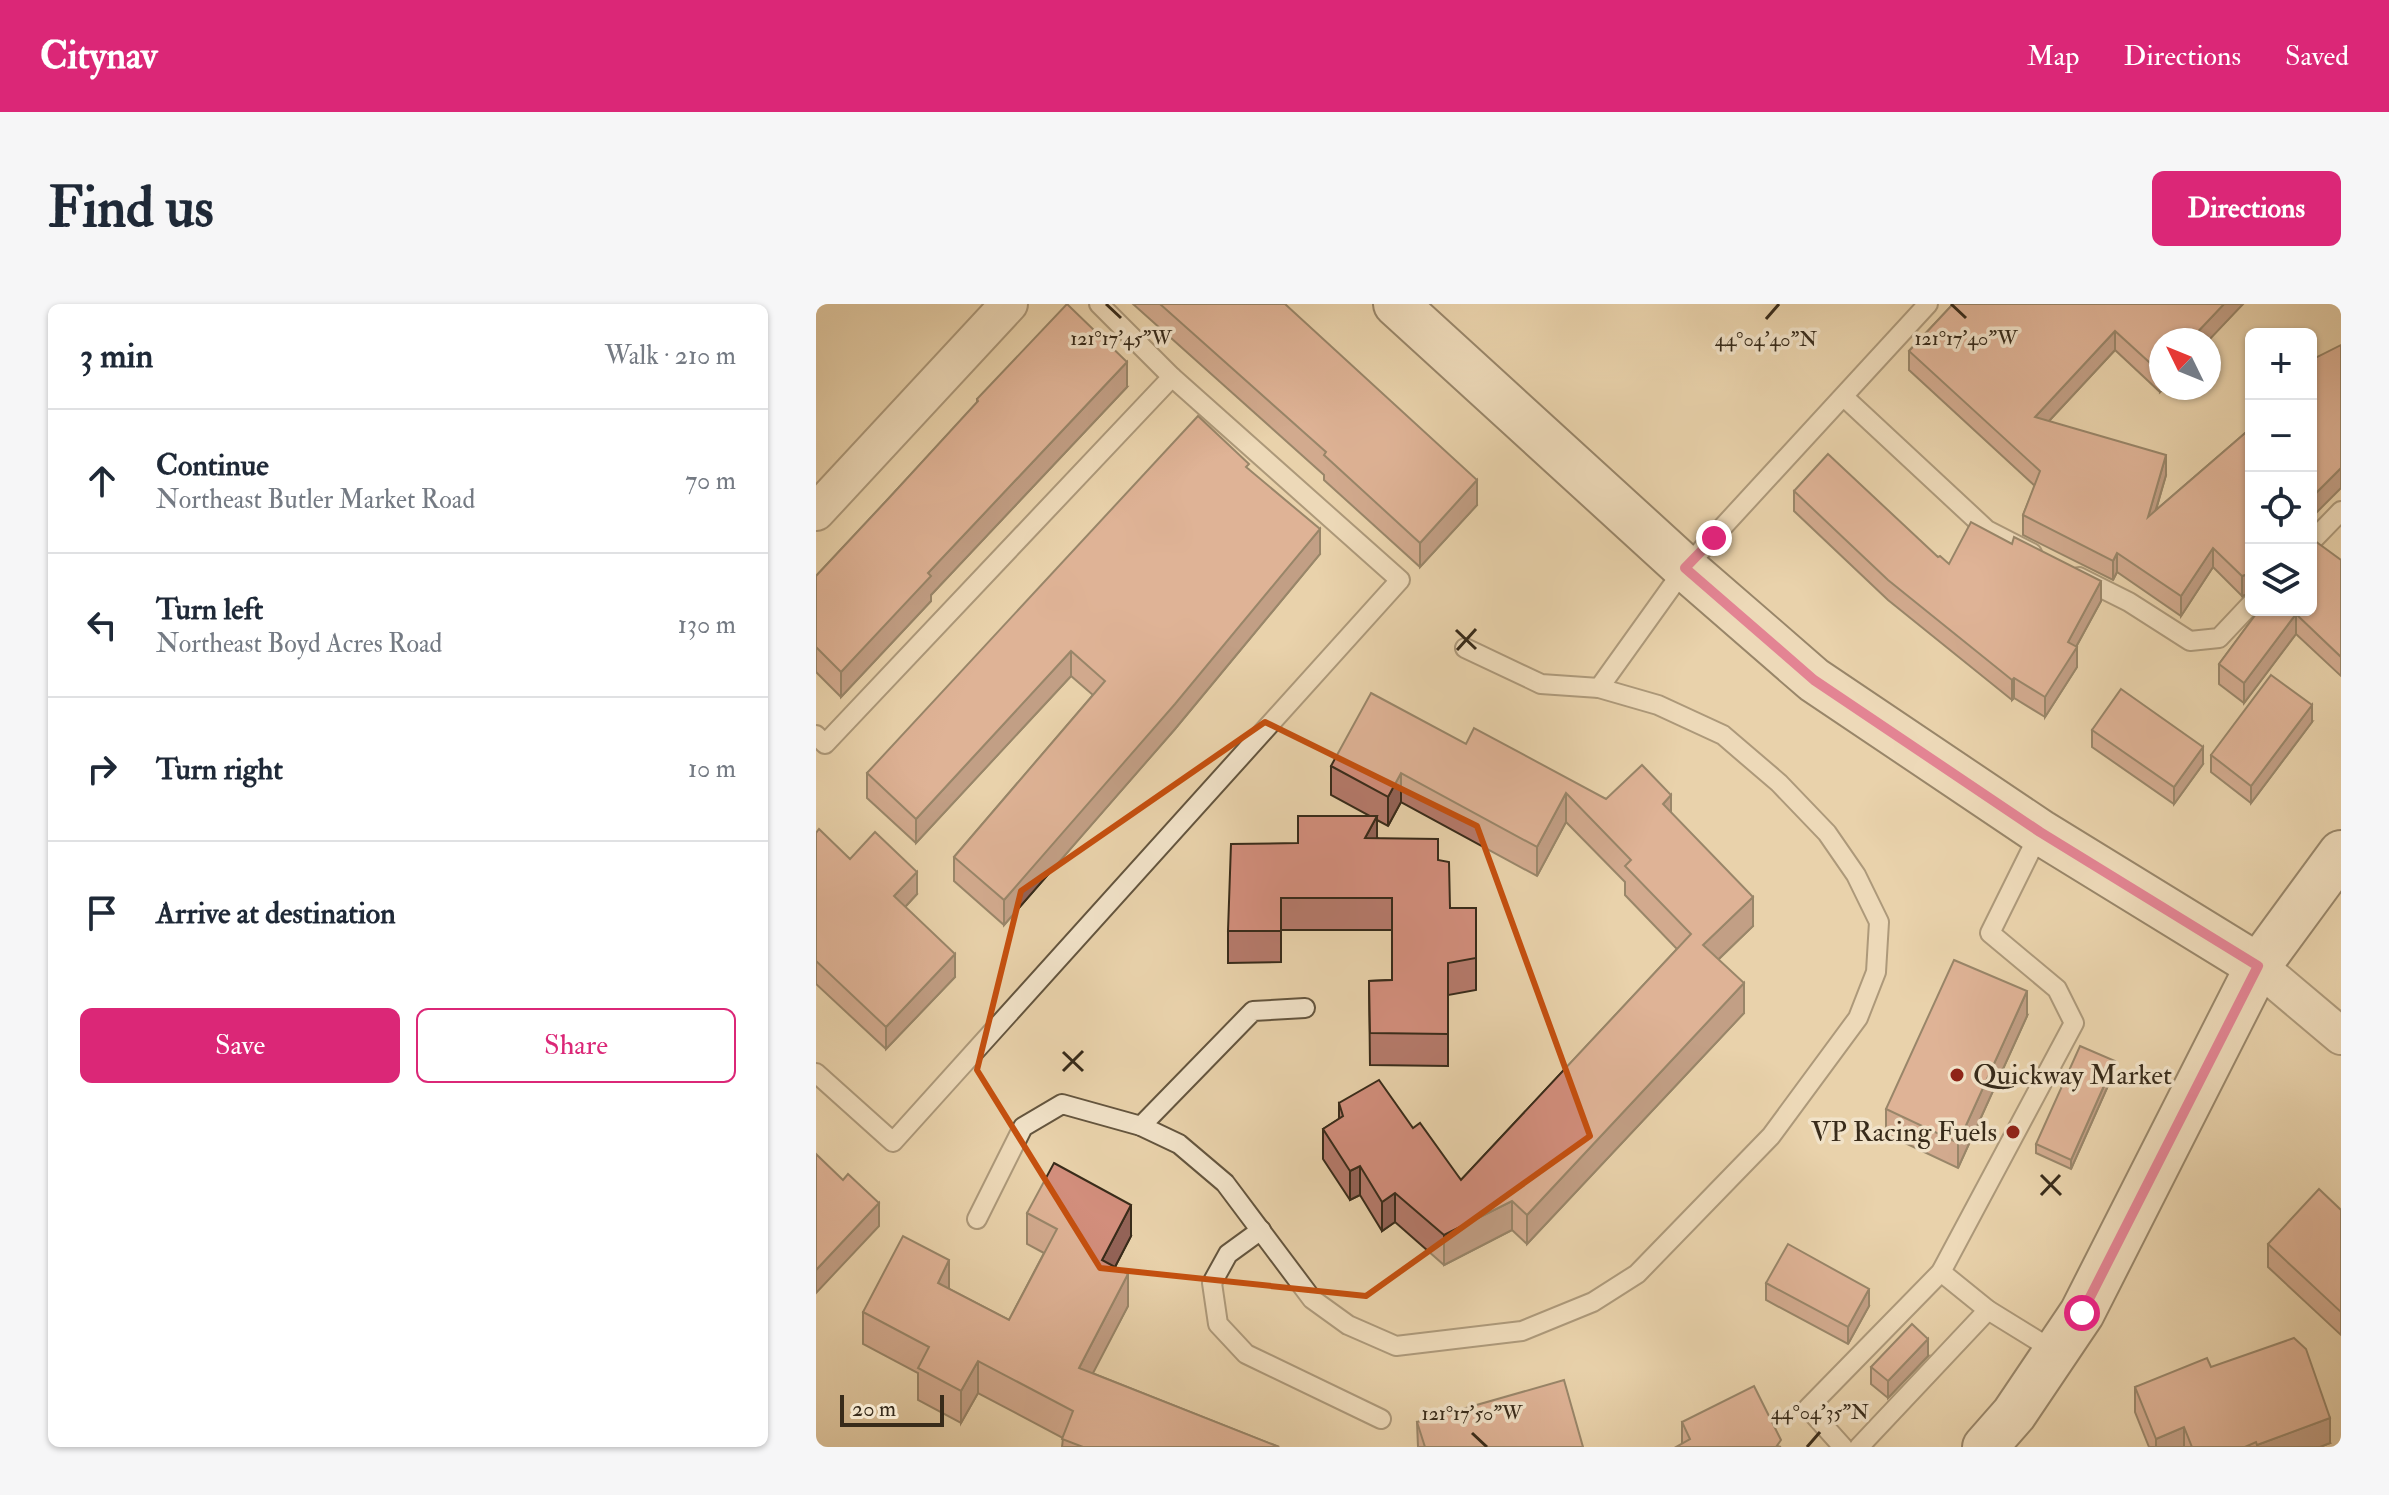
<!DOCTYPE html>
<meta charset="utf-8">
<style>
:root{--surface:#fff;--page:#f6f6f7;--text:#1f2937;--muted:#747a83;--line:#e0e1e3;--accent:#db2777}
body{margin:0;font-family:"IM FELL Double Pica",serif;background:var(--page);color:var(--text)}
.controls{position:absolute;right:24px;top:24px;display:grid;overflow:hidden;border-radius:12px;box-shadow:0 2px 6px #0004}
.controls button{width:72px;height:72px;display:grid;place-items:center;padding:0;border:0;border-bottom:2px solid var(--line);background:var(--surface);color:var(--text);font:40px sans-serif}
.compass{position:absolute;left:1333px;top:24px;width:72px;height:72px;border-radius:50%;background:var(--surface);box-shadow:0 2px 6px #0004;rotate:313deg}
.scale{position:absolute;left:24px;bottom:20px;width:104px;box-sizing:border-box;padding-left:8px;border:4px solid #382b1a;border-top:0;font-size:22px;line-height:28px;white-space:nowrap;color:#382b1a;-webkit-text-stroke:6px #f1e2c8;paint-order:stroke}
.stop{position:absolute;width:24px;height:24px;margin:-18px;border:6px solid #db2777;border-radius:50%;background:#fff}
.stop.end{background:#db2777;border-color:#fff;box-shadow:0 2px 8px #0008}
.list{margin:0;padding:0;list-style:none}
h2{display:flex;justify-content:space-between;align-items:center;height:104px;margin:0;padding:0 32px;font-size:34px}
h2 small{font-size:26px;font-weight:400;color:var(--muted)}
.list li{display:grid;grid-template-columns:52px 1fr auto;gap:24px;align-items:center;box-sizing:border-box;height:144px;padding:0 32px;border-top:2px solid var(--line)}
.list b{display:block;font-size:30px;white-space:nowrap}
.list p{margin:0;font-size:26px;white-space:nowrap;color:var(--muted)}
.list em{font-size:26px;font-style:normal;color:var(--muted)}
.actions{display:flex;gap:16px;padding:24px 32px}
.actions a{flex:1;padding:18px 0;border:2px solid var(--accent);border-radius:12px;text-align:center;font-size:28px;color:var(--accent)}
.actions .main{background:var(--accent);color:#fff}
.icon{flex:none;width:44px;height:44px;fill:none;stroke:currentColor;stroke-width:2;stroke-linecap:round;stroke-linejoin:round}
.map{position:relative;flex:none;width:1525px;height:1143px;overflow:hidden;border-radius:12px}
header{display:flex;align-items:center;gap:48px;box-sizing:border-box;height:112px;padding:0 40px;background:var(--accent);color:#fff}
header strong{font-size:38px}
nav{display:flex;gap:44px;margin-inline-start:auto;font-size:28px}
.intro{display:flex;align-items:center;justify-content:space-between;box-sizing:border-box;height:192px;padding:0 48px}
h1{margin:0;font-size:56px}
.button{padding:20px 36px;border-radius:12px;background:var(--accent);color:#fff;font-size:28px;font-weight:700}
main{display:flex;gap:48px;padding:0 48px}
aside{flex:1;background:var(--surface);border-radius:12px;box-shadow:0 2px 6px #0004}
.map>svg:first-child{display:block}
</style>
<header>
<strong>Citynav</strong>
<nav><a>Map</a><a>Directions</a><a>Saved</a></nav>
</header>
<div class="intro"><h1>Find us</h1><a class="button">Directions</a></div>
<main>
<aside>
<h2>3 min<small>Walk · 210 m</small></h2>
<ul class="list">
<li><svg class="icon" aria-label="ahead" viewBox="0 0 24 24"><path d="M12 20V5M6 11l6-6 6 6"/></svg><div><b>Continue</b><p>Northeast Butler Market Road</p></div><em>70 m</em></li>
<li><svg class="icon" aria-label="left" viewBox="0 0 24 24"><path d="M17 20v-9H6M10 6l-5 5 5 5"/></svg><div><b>Turn left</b><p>Northeast Boyd Acres Road</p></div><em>130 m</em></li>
<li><svg class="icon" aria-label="right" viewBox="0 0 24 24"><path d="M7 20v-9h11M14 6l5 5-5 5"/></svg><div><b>Turn right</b></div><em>10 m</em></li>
<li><svg class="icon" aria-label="arrive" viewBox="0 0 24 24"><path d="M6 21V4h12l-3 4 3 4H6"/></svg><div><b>Arrive at destination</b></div></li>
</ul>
<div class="actions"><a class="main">Save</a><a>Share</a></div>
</aside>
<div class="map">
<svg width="1525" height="1143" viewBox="0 0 1525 1143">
<rect width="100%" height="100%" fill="#e9d2ab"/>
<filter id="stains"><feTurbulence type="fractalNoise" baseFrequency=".0025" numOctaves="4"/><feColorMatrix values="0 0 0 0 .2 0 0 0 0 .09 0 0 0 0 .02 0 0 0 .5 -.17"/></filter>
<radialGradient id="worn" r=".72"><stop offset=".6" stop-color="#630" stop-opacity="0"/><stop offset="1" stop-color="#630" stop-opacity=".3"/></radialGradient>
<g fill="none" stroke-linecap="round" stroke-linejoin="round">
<g stroke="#64553e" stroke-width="22">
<g id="lane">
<path d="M1028,93L1171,226L1216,249"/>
<path d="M1495,238L1525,207"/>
<path d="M1263,273L1313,298L1374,337L1403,334L1435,300"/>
<path d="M783,384L869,264L1112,0"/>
<path d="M0,431L9,440L356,73L283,0"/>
<path d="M0,769L77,838L584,276L356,73"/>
<path d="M325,822L437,707L489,704"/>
<path d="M161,915L207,823L246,800L325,822L363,840L409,879L496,995L532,1021L580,1042L706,1027L777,998L821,970L955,832L1042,714L1060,668L1063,618L1040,571L1011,529L963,479L907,431L842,401L783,384L725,380L649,344"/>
<path d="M445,926L412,950L396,979L402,1020L430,1050L565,1115"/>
<path d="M1125,968L1172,1006L1240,1048"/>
<path d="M1027,1143L992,1104L1125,968L1258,719L1241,685L1174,629L1224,528"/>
<path d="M1043,1143L1172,1006"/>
</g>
</g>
<g stroke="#64553e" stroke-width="40">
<g id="street">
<path d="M0,208L193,0"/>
<path d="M1442,662L1525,732"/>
</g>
</g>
<g stroke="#382b1a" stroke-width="48">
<g id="secondary">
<path d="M580,0L869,264L998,376L1224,528L1442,662"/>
<path d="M1169,1143L1198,1110L1266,1009L1442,662L1525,549"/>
</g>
</g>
<use href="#lane" stroke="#f1e2c8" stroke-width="18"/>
<use href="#street" stroke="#f1e2c8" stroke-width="36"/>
<use href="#secondary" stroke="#f1e2c8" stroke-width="44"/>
</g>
<g fill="#b57a6b" stroke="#382b1a" stroke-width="2">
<path d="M317,0H469L661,201L604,263L508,176V171Z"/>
<path d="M1137,0H1427L1345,84H1348L1344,88L1299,46L1233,117L1350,171L1340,206L1435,124L1426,292L1397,263L1365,312L1301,268L1297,276L1207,231V211L1219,182L1093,66V47Z"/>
<path d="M311,83L115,291V297L25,393L0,368V272L73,194L161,99V95Z"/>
<path d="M433,166L504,250L359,425L188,621L138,577V553L277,391L255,372L100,539L51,494V469Z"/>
<path d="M978,187L1122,253L1133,260L1196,240L1285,297L1260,343L1261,363L1229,413L1198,394L1196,396L1072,296L978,207Z"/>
<path d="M1525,256V372L1480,330L1428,399L1403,380V360L1443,306Z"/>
<path d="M1496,418L1435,499L1395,468V451Z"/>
<path d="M1276,426L1387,460L1358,500L1276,443Z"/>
<path d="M650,440L790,495L855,509L937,622L902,656L928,709L711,940L696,926L628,961L579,918L566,927L544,891L534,896L507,855V825L523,815V799L597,824L645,876L861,645L809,591V578L750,518L721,572L585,498L572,522L561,516V534L622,556L634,604H660V686L632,691V762L554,761L553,677L576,676V626H465V658L412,659V627L482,539L554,512L515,491V462Z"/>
<path d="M0,529L34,555L101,590L89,603L139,673L70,745L0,680Z"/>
<path d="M1211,712L1142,864L1070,830V805Z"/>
<path d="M1299,766L1255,865L1220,849V840Z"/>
<path d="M1525,906V1031L1452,963V940Z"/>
<path d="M211,909L315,932L299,963L312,1002L276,1069L463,1143H246L247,1134L162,1089L145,1119L102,1096V1069L47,1040V1008L133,985L193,1016L228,949L211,940Z"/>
<path d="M950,979L1053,1002L1032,1040L950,996Z"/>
<path d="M1112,1052L1072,1094L1055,1080V1063Z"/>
<path d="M1395,1063L1514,1139L1504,1143H1333L1319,1108V1083Z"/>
<path d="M601,1118L767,1143H602Z"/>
<path d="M866,1118L965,1143L866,1140Z"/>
</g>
<g fill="#936357" stroke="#382b1a" stroke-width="2">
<path d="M1408,0H1427L1393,36H1374Z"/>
<path d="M1299,27V46L1219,132V113Z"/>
<path d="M311,58V83L115,291V297L25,393V368L112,269Z"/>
<path d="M1345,67V84H1348L1344,88Z"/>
<path d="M1350,151V171L1332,232V213Z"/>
<path d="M1525,164V184L1495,214V194Z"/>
<path d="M661,176V201L604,263V239Z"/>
<path d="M504,225V250L359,425L188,621V596Z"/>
<path d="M1397,244V263L1365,312V292Z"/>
<path d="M1301,249V268L1297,276V257Z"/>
<path d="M1435,269V289L1426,292V272Z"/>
<path d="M1285,277V297L1255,352L1261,343V363L1229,413V393L1252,338Z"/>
<path d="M1480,310V330L1428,399V379Z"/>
<path d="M255,347V372L100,539V515Z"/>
<path d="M1198,374V394L1196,396V376Z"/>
<path d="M1496,401V418L1435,499V482Z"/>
<path d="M1387,443V460L1358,500V483Z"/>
<path d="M585,469V498L572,522V493Z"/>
<path d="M750,489V518L721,572V543Z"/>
<path d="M855,491V521L847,500Z"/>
<path d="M561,512V543L549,534Z"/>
<path d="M101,568V590L78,615V592Z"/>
<path d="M937,593V622L887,670V641Z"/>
<path d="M139,650V673L70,745V723Z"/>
<path d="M928,679V709L711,940V911Z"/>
<path d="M1211,687V712L1142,864V839Z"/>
<path d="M1299,757V766L1255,865V856Z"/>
<path d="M544,862V891L534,896V867Z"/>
<path d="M579,889V918L566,927V898Z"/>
<path d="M696,897V926L628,961V931Z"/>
<path d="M63,899V922L0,989V966Z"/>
<path d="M315,901V932L286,988V956Z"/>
<path d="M133,956V988L122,979Z"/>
<path d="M312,970V1002L263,1096V1064Z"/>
<path d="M1053,985V1002L1032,1040V1023Z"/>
<path d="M1112,1035V1052L1072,1094V1077Z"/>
<path d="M162,1057V1089L145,1119V1087Z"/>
<path d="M1514,1114V1139L1504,1143H1441V1141Z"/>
<path d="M1368,1123V1143H1340V1135Z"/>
</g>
<g fill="#d28e7c" stroke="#382b1a" stroke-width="2">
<path d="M251,0L311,58L112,269L115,272L25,368L0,343V272L73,194L162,97L161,95Z"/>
<path d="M344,0H469L661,176L604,239L508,151L510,148Z"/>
<path d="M1137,0H1408L1374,36H1345L1344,68L1299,27L1219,113L1350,151L1332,213L1435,124V269L1426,272L1397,244L1365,292L1301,249L1297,257L1207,211L1224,167L1093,47Z"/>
<path d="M1525,41V164L1495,194V56Z"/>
<path d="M382,112L433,160L430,163L504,225L359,400L188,596L138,553L289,377L255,347L100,515L51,469Z"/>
<path d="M1012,150L1122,253L1124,252L1133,260L1155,218L1196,240L1198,233L1285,277L1252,338L1261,343L1229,393L1198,374L1196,376L1072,276L978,187Z"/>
<path d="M1495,234L1525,256V353L1480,310L1428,379L1403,360L1443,306H1495Z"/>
<path d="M1455,371L1496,401L1435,482L1395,451Z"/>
<path d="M1305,385L1387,443L1358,483L1276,426Z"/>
<path d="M555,389L650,440L658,424L790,495L826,461L855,491L847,500L937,593L887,641L928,679L711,911L696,897L628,931L579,889L566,898L544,862L534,867L507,825L527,812L523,799L563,776L597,824L604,819L645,876L875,630L809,562L815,556L750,489L721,543L585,469L572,493L515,462Z"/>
<path d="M482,512H561L549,534L622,535V556L633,558L634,604H660V654L632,659V730L554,729L553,677L576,676V594H465V627H412L415,540L482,539Z"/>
<path d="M3,525L34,555L59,528L101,568L78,592L139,650L70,723L0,657V529Z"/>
<path d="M1138,656L1211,687L1142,839L1070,805Z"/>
<path d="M1264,742L1299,757L1255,856L1220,840Z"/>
<path d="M0,850L27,876L32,870L63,899L0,966Z"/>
<path d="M238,859L315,901L286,956L312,970L263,1064L463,1143H267L246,1135L257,1107L162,1057L145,1087L102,1064L113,1043L47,1008L87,932L133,956L122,979L193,1016L241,925L211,909Z"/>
<path d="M1503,885L1525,906V1008L1452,940Z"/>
<path d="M972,940L1053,985L1032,1023L950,979Z"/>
<path d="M1096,1020L1112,1035L1072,1077L1055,1063Z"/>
<path d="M1478,1034L1490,1045L1514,1114L1441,1141L1440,1138L1429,1143H1376L1368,1123L1340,1135L1319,1083L1391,1054L1395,1063Z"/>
<path d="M748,1076L767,1143H609L601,1118Z"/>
<path d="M938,1082L965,1136L960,1143H860L874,1135L866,1118Z"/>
</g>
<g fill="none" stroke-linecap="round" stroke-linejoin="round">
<path stroke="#db2777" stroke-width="10" d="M898,234L869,264L998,376L1224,528L1442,662L1266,1009"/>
</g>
<path d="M0 0H1525V1143H0ZM449,418L661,522L774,832L550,992L284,964L161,766L205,587Z" fill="#e9d2ab" fill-opacity=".55" fill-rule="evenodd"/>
<path fill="none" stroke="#c5500f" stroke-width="6" stroke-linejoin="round" d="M449,418L661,522L774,832L550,992L284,964L161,766L205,587Z"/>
<path fill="none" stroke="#382b1a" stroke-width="3" d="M290,0L305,14M1135,0L1150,14M950,15L963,0M640,326L660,345M641,346L660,325M247,748L267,767M247,767L267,747M1225,871L1245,891M1225,891L1244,871M656,1129L671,1143M991,1143L1004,1128"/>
<g fill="#8f2418" stroke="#f1e2c8" stroke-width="3">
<circle cx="1141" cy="771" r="8"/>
<circle cx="1197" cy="828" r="8"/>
</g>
<g text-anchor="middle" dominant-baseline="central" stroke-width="7" stroke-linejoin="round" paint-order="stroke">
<g font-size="28" fill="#382b1a" stroke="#f1e2c8" text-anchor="start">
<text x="1157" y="771">Quickway Market</text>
<text x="1181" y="828" text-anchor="end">VP Racing Fuels</text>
</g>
</g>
<g font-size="20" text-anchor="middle" fill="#382b1a" stroke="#f1e2c8" stroke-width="7" stroke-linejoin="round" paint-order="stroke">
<text x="305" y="41">121°17'45"W</text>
<text x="1150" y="41">121°17'40"W</text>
<text x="950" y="42">44°04'40"N</text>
<text x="1004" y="1115">44°04'35"N</text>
<text x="656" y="1116">121°17'50"W</text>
</g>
<rect width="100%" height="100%" filter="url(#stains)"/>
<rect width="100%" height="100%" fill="url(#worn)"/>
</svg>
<div class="controls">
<button>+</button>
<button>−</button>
<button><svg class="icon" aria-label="locate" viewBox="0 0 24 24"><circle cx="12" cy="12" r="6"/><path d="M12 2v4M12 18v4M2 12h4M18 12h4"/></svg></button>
<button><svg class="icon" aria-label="layers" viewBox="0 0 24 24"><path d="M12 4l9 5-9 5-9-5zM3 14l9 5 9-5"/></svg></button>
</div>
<svg class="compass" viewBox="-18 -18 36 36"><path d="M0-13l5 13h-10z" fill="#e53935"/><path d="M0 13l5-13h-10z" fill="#747a83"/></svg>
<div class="scale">20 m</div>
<div class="stop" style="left:1266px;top:1009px"></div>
<div class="stop end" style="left:898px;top:234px"></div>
</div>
</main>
